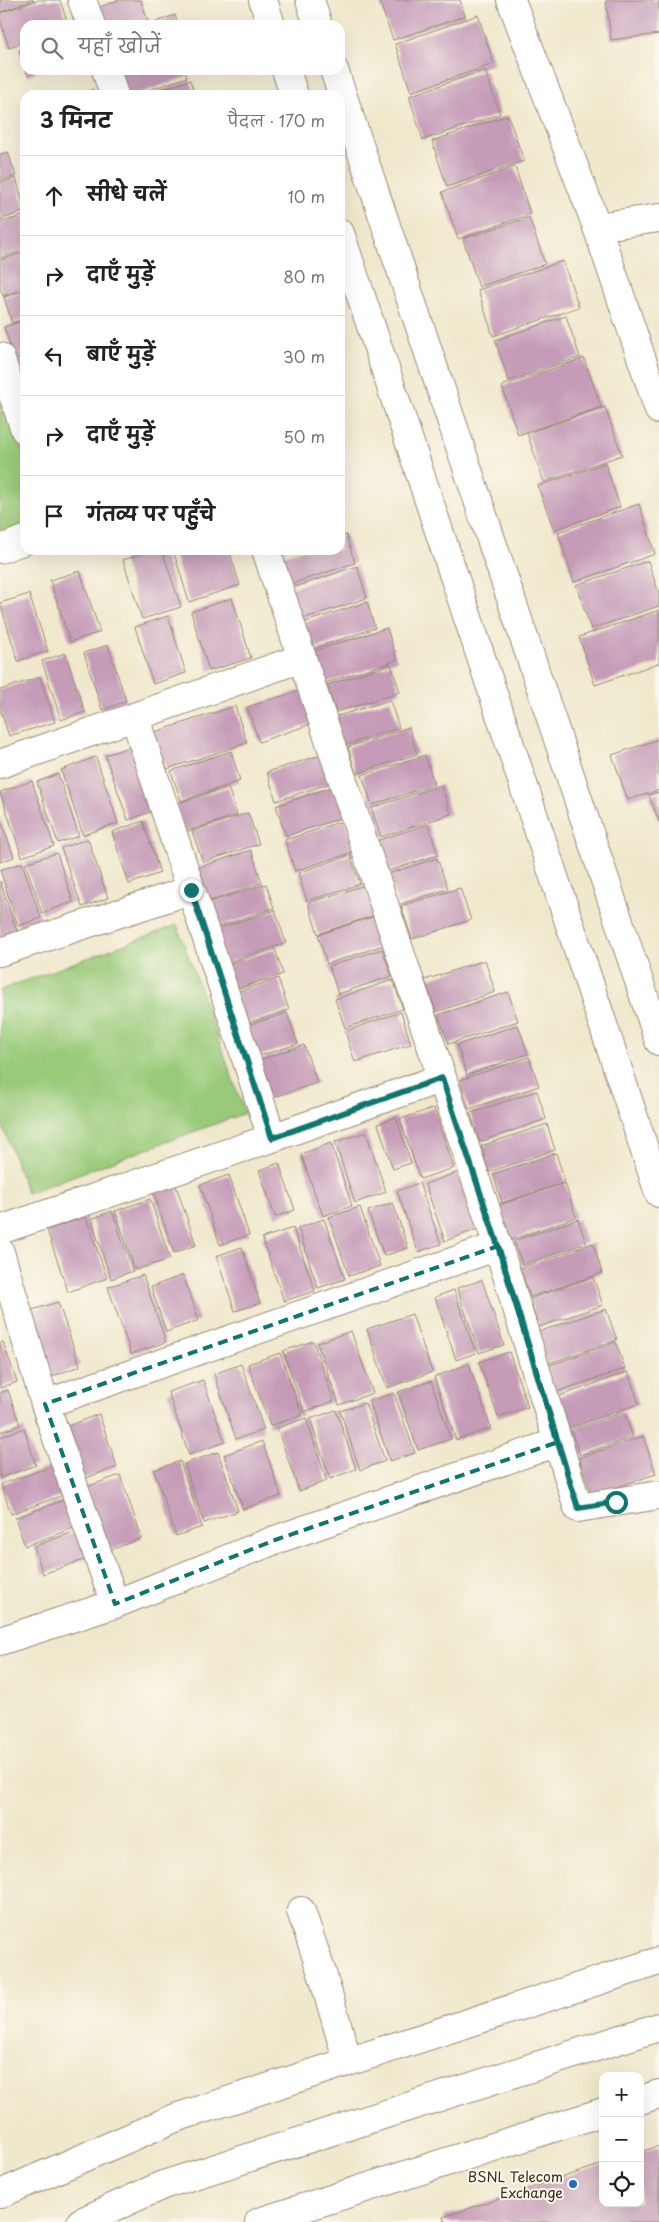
<!DOCTYPE html>
<html lang="hi">
<meta charset="utf-8">
<style>
:root{--surface:#fff;--page:#f6f6f6;--text:#222;--muted:#767676;--line:#e0e0e0}
body{margin:0;font-family:"Playpen Sans","Playpen Sans Deva",sans-serif;background:var(--page);color:var(--text)}
.controls{position:absolute;right:15px;bottom:15px;display:grid;overflow:hidden;border-radius:10px;box-shadow:0 5px 20px #0002}
.controls button{width:45px;height:45px;display:grid;place-items:center;padding:0;border:0;border-bottom:1px solid var(--line);background:var(--surface);color:var(--text);font:25px sans-serif}
.stop{position:absolute;width:15px;height:15px;margin:-11px;border:4px solid #0f766e;border-radius:50%;background:#fff}
.stop.end{background:#0f766e;border-color:#fff;box-shadow:0 1px 5px #0008}
.list{margin:0;padding:0;list-style:none}
h2{display:flex;justify-content:space-between;align-items:center;height:65px;margin:0;padding:0 20px;font-size:21px}
h2 small{font-size:16px;font-weight:400;color:var(--muted)}
.list li{display:grid;grid-template-columns:32px 1fr auto;gap:15px;align-items:center;box-sizing:border-box;height:80px;padding:0 20px;border-top:1px solid var(--line)}
.list b{display:block;font-size:19px;white-space:nowrap}
.list em{font-size:16px;font-style:normal;color:var(--muted)}
.icon{flex:none;width:28px;height:28px;fill:none;stroke:currentColor;stroke-width:2;stroke-linecap:round;stroke-linejoin:round}
.map{position:relative;flex:none;width:659px;height:2222px;overflow:hidden}
.search{position:absolute;background:var(--surface);box-shadow:0 5px 20px #0002;left:20px;top:20px;width:325px;height:55px;display:flex;align-items:center;gap:12px;box-sizing:border-box;padding:0 18px;border-radius:15px;color:var(--muted);font-size:19px}
.panel{position:absolute;background:var(--surface);box-shadow:0 5px 20px #0002;left:20px;top:90px;width:325px;height:465px;border-radius:15px}
.map>svg:first-child{display:block}
</style>
<div class="map">
<svg width="659" height="2222" viewBox="0 0 659 2222">
<rect width="100%" height="100%" fill="#fbf7ec"/>
<filter id="ink" filterUnits="userSpaceOnUse"><feTurbulence type="fractalNoise" baseFrequency=".02" numOctaves="2"/><feDisplacementMap in="SourceGraphic" scale="10" xChannelSelector="R" yChannelSelector="G"/><feConvolveMatrix kernelMatrix="1 2 1 2 8 2 1 2 1" color-interpolation-filters="sRGB"/></filter>
<filter id="wash" filterUnits="userSpaceOnUse"><feTurbulence type="fractalNoise" baseFrequency=".0096" numOctaves="4" result="noise"/><feDisplacementMap in="SourceGraphic" scale="20" xChannelSelector="R" yChannelSelector="G"/><feGaussianBlur stdDeviation="1.12" result="paint"/><feColorMatrix in="noise" values="0 0 0 0 0 0 0 0 0 0 0 0 0 0 0 0 0 1.4 0 .05"/><feComposite in="paint" operator="in"/></filter>
<g filter="url(#wash)">
<rect width="100%" height="100%" fill="#f0e8cc"/>
<g fill="#99ca79" stroke="#6a7a4c">
<path d="M0,384L25,458V527L0,535Z"/>
<path d="M177,925L245,1113L27,1193L0,1118V990Z"/>
</g>
<g id="blocks">
<g fill="#c59bb8">
<path d="M0,0H34L0,12Z"/>
<path d="M39,0H60L68,25H25V42L9,48L0,20V13Z"/>
<path d="M119,0H141L148,21L135,25H96L91,10Z"/>
<path d="M379,0H460L465,16L393,40Z"/>
<path d="M606,0H659V34L611,40Z"/>
<path d="M175,15L178,25H147Z"/>
<path d="M478,15L494,64L411,92L395,44Z"/>
<path d="M25,48V66L19,50Z"/>
<path d="M26,70H43L28,76Z"/>
<path d="M119,70H184L187,77L134,95H128Z"/>
<path d="M485,70L500,114L423,140L409,96Z"/>
<path d="M190,80L195,95H147Z"/>
<path d="M93,89L94,95H77Z"/>
<path d="M508,115L524,161L447,187L432,141Z"/>
<path d="M8,152L16,176L0,181V154Z"/>
<path d="M515,167L530,214L458,239L442,192Z"/>
<path d="M16,178L25,211L0,220V183Z"/>
<path d="M25,215V250L0,258V223Z"/>
<path d="M529,217L545,264L479,287L463,239Z"/>
<path d="M25,252V288L3,296L0,288V260Z"/>
<path d="M563,261L579,307L493,336L478,290Z"/>
<path d="M25,290V319L12,323L4,297Z"/>
<path d="M566,316L580,357L509,381L495,340Z"/>
<path d="M25,320V353L14,357L4,327Z"/>
<path d="M25,356V383L16,359Z"/>
<path d="M584,358L601,407L518,435L502,386Z"/>
<path d="M605,407L622,455L544,482L527,433Z"/>
<path d="M605,463L620,507L554,530L538,486Z"/>
<path d="M639,504L655,554L574,582L558,532Z"/>
<path d="M346,535L355,563L288,585L278,557L299,550H340V537Z"/>
<path d="M153,550H162L181,607L142,619L123,560Z"/>
<path d="M173,550H229L240,585L189,602Z"/>
<path d="M648,561L659,594V606L591,629L576,585Z"/>
<path d="M357,566L367,598L299,620L289,589Z"/>
<path d="M80,571L100,632L70,642L50,580Z"/>
<path d="M29,594L48,651L18,661L0,603Z"/>
<path d="M232,598L251,658L209,671L191,612Z"/>
<path d="M367,602L375,628L304,652L296,625Z"/>
<path d="M659,610V663L595,685L579,637Z"/>
<path d="M168,616L186,673L153,684L135,627Z"/>
<path d="M387,628L397,660L325,683L314,651Z"/>
<path d="M108,645L126,701L102,710L84,653Z"/>
<path d="M65,653L85,712L61,720L42,661Z"/>
<path d="M391,664L400,692L336,712L327,685Z"/>
<path d="M40,677L55,722L9,736L0,709V690Z"/>
<path d="M302,690L314,723L259,742L247,707Z"/>
<path d="M390,700L399,728L340,747L331,718Z"/>
<path d="M235,706L247,743L167,769L155,732Z"/>
<path d="M409,727L417,754L356,774L348,747Z"/>
<path d="M659,739V790L628,800L612,755Z"/>
<path d="M136,745L158,809L128,820L105,755Z"/>
<path d="M231,751L240,781L181,801L171,771Z"/>
<path d="M321,755L331,783L276,801L267,772Z"/>
<path d="M425,755L434,785L372,805L362,775Z"/>
<path d="M96,757L118,823L83,835L61,770Z"/>
<path d="M58,774L79,836L58,843L37,782Z"/>
<path d="M32,781L54,846L22,857L0,792Z"/>
<path d="M337,785L347,816L286,836L276,806Z"/>
<path d="M441,785L451,814L381,837L371,808Z"/>
<path d="M228,787L237,815L185,832L176,804Z"/>
<path d="M659,792V822L649,795Z"/>
<path d="M248,813L259,844L203,862L192,831Z"/>
<path d="M0,818L14,857L0,862Z"/>
<path d="M346,820L356,851L295,871L285,840Z"/>
<path d="M143,821L160,873L129,884L112,832Z"/>
<path d="M428,824L438,855L385,872L376,841Z"/>
<path d="M88,839L108,898L82,907L61,848Z"/>
<path d="M251,850L262,883L204,903L193,869Z"/>
<path d="M57,853L73,902L42,913L25,863Z"/>
<path d="M350,855L360,884L307,901L298,873Z"/>
<path d="M437,858L448,889L398,905L388,874Z"/>
<path d="M22,863L41,918L18,926L0,870Z"/>
<path d="M0,881L19,937L0,943Z"/>
<path d="M266,884L274,908L212,929L204,904Z"/>
<path d="M365,885L375,915L318,934L308,903Z"/>
<path d="M460,888L471,920L412,939L401,906Z"/>
<path d="M275,910L286,943L225,963L214,930Z"/>
<path d="M381,914L390,943L327,964L318,935Z"/>
<path d="M275,949L283,974L233,990L225,965Z"/>
<path d="M382,949L392,976L338,994L329,966Z"/>
<path d="M485,960L495,992L436,1012L425,980Z"/>
<path d="M278,978L289,1010L245,1024L234,993Z"/>
<path d="M393,980L403,1009L345,1028L335,999Z"/>
<path d="M508,992L518,1021L449,1044L438,1015Z"/>
<path d="M401,1012L411,1044L355,1062L345,1031Z"/>
<path d="M287,1013L298,1044L255,1057L245,1026Z"/>
<path d="M518,1025L528,1054L467,1075L457,1045Z"/>
<path d="M304,1045L317,1083L268,1099L256,1061Z"/>
<path d="M529,1057L539,1086L469,1109L460,1080Z"/>
<path d="M537,1091L546,1119L480,1142L470,1113Z"/>
<path d="M434,1108L454,1168L420,1179L400,1119Z"/>
<path d="M396,1117L411,1163L393,1169L378,1124Z"/>
<path d="M547,1124L555,1150L489,1172L481,1146Z"/>
<path d="M366,1132L386,1192L355,1203L335,1142Z"/>
<path d="M331,1143L352,1206L323,1216L301,1154Z"/>
<path d="M556,1153L565,1182L502,1203L493,1174Z"/>
<path d="M279,1163L295,1210L275,1217L259,1170Z"/>
<path d="M459,1172L478,1229L445,1241L425,1184Z"/>
<path d="M229,1175L249,1235L220,1245L200,1185Z"/>
<path d="M174,1180L196,1245L174,1253L152,1188Z"/>
<path d="M419,1183L441,1244L418,1252L397,1191Z"/>
<path d="M565,1183L576,1217L511,1240L499,1205Z"/>
<path d="M150,1199L170,1259L135,1270L115,1211Z"/>
<path d="M393,1203L408,1248L384,1256L368,1211Z"/>
<path d="M360,1207L380,1266L349,1276L329,1217Z"/>
<path d="M112,1211L133,1271L111,1279L91,1219Z"/>
<path d="M86,1217L107,1278L68,1292L47,1230Z"/>
<path d="M324,1219L345,1279L318,1288L298,1228Z"/>
<path d="M578,1219L586,1243L522,1265L514,1241Z"/>
<path d="M293,1228L315,1291L284,1301L262,1238Z"/>
<path d="M593,1243L602,1273L530,1297L520,1268Z"/>
<path d="M242,1247L260,1303L235,1311L216,1256Z"/>
<path d="M143,1275L166,1342L131,1354L108,1287Z"/>
<path d="M183,1275L199,1320L166,1332L151,1287Z"/>
<path d="M593,1277L603,1305L539,1327L529,1299Z"/>
<path d="M482,1280L504,1345L479,1353L457,1288Z"/>
<path d="M454,1290L476,1353L456,1360L435,1297Z"/>
<path d="M58,1302L80,1366L45,1379L23,1313Z"/>
<path d="M606,1309L617,1340L546,1364L535,1333Z"/>
<path d="M412,1314L432,1372L387,1388L367,1329Z"/>
<path d="M351,1331L373,1393L339,1405L317,1343Z"/>
<path d="M313,1341L334,1401L304,1412L283,1351Z"/>
<path d="M3,1342L17,1382L0,1388V1343Z"/>
<path d="M616,1342L625,1369L556,1392L547,1366Z"/>
<path d="M509,1352L528,1407L498,1417L479,1362Z"/>
<path d="M280,1353L302,1415L270,1426L248,1364Z"/>
<path d="M241,1364L264,1430L236,1439L214,1374Z"/>
<path d="M469,1364L491,1428L456,1440L434,1377Z"/>
<path d="M628,1372L639,1404L567,1429L557,1397Z"/>
<path d="M203,1380L225,1442L189,1455L168,1392Z"/>
<path d="M431,1381L451,1439L418,1450L398,1392Z"/>
<path d="M8,1390L20,1425L0,1432V1393Z"/>
<path d="M394,1393L415,1453L390,1461L369,1401Z"/>
<path d="M365,1403L385,1461L360,1470L340,1411Z"/>
<path d="M336,1410L356,1469L330,1479L310,1419Z"/>
<path d="M624,1412L633,1437L580,1455L571,1430Z"/>
<path d="M99,1414L117,1467L83,1479L65,1427Z"/>
<path d="M306,1418L327,1481L299,1491L277,1428Z"/>
<path d="M24,1428L36,1465L0,1478V1437Z"/>
<path d="M643,1436L656,1474L592,1495L579,1458Z"/>
<path d="M262,1441L281,1496L243,1509L224,1455Z"/>
<path d="M218,1452L238,1511L204,1523L184,1464Z"/>
<path d="M180,1461L202,1527L176,1536L154,1470Z"/>
<path d="M56,1465L66,1494L11,1514L1,1484Z"/>
<path d="M120,1475L142,1538L108,1551L86,1487Z"/>
<path d="M67,1499L76,1527L25,1546L15,1518Z"/>
<path d="M79,1530L89,1558L43,1574L34,1546Z"/>
<path d="M659,2146V2222H445L443,2217L603,2164V2203H640V2152Z"/>
</g>
</g>
</g>
<g filter="url(#ink)">
<use href="#blocks" fill-opacity="0" stroke="#968975" stroke-width="1"/>
<g fill="none" stroke-linecap="round" stroke-linejoin="round">
<g stroke="#968975" stroke-width="30">
<g id="minor">
<path d="M82,0L91,25"/>
<path d="M263,0L271,25"/>
<path d="M310,0L318,25"/>
<path d="M511,0L597,227L659,410"/>
<path d="M106,70L114,95"/>
<path d="M286,70L294,95"/>
<path d="M334,70L659,1041"/>
<path d="M597,227L659,218"/>
<path d="M340,233L659,1193"/>
<path d="M0,357L25,430"/>
<path d="M0,549L25,540"/>
<path d="M266,550L498,1246L578,1508L659,1495"/>
<path d="M135,718L272,1138"/>
<path d="M0,764L302,658"/>
<path d="M0,952L191,890"/>
<path d="M0,1230L272,1138L442,1078"/>
<path d="M0,1252L45,1404L115,1604"/>
<path d="M45,1404L498,1246"/>
<path d="M0,1641L115,1604L275,1540L558,1442"/>
<path d="M301,1911L322,1973L348,2062"/>
<path d="M640,2100L659,2094"/>
<path d="M0,2194L175,2118L659,1961"/>
<path d="M81,2222L163,2185L659,2027"/>
<path d="M259,2222L603,2112"/>
</g>
</g>
<use href="#minor" stroke="#fff" stroke-width="28"/>
</g>
</g>
<g fill="none" stroke-linecap="round" stroke-linejoin="round" filter="url(#ink)">
<path stroke="#0f766e" stroke-width="6" d="M191,890L272,1138L442,1078L498,1246L578,1508L616,1502"/>
</g>
<path fill="none" stroke="#0f766e" stroke-width="4" stroke-dasharray="10 6" stroke-linejoin="round" d="M498,1246L558,1442L275,1540L115,1604L45,1404Z"/>
<circle fill="#1f6fb2" stroke="#fbf7ec" stroke-width="2" cx="573" cy="2184" r="5"/>
<g text-anchor="middle" dominant-baseline="central" stroke-width="4" stroke-linejoin="round" paint-order="stroke">
<g font-size="14" fill="#3b2a1e" stroke="#fbf7ec" text-anchor="end">
<text x="563" y="2176">BSNL Telecom<tspan x="563" dy="16">Exchange</tspan></text>
</g>
</g>
</svg>
<div class="controls">
<button>+</button>
<button>−</button>
<button><svg class="icon" aria-label="locate" viewBox="0 0 24 24"><circle cx="12" cy="12" r="6"/><path d="M12 2v4M12 18v4M2 12h4M18 12h4"/></svg></button>
</div>
<div class="stop" style="left:616px;top:1502px"></div>
<div class="stop end" style="left:191px;top:890px"></div>
<div class="search"><svg class="icon" aria-label="search" viewBox="0 0 24 24"><circle cx="10" cy="10" r="6"/><path d="M15 15l6 6"/></svg>यहाँ खोजें</div>
<section class="panel">
<h2>3 मिनट<small>पैदल · 170 m</small></h2>
<ul class="list">
<li><svg class="icon" aria-label="ahead" viewBox="0 0 24 24"><path d="M12 20V5M6 11l6-6 6 6"/></svg><div><b>सीधे चलें</b></div><em>10 m</em></li>
<li><svg class="icon" aria-label="right" viewBox="0 0 24 24"><path d="M7 20v-9h11M14 6l5 5-5 5"/></svg><div><b>दाएँ मुड़ें</b></div><em>80 m</em></li>
<li><svg class="icon" aria-label="left" viewBox="0 0 24 24"><path d="M17 20v-9H6M10 6l-5 5 5 5"/></svg><div><b>बाएँ मुड़ें</b></div><em>30 m</em></li>
<li><svg class="icon" aria-label="right" viewBox="0 0 24 24"><path d="M7 20v-9h11M14 6l5 5-5 5"/></svg><div><b>दाएँ मुड़ें</b></div><em>50 m</em></li>
<li><svg class="icon" aria-label="arrive" viewBox="0 0 24 24"><path d="M6 21V4h12l-3 4 3 4H6"/></svg><div><b>गंतव्य पर पहुँचे</b></div></li>
</ul>
</section>
</div>
